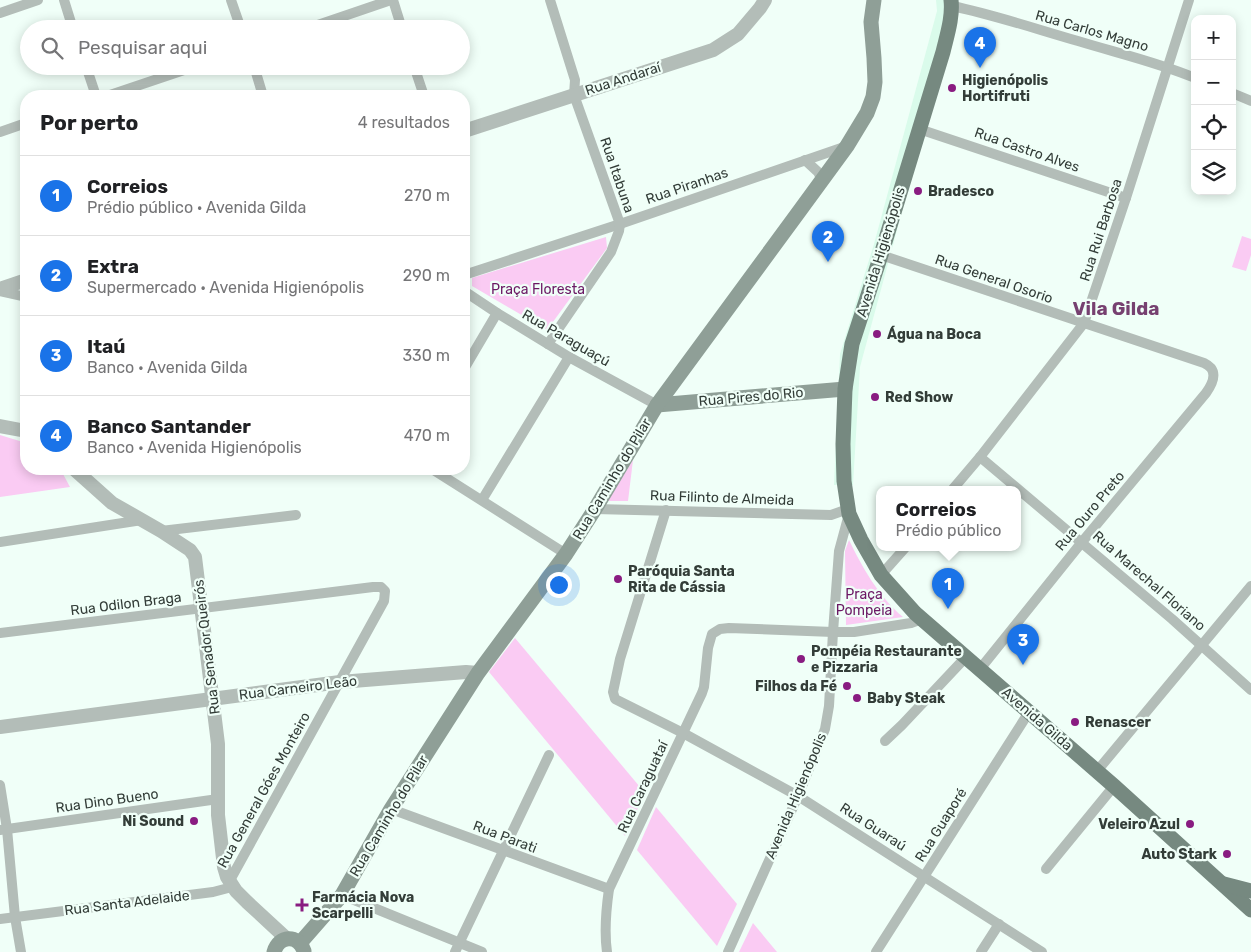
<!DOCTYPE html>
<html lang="pt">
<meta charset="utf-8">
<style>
:root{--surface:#fff;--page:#f2f2f2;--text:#202124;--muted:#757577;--line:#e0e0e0;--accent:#1a73e8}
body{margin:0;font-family:Rubik,sans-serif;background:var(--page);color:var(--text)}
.controls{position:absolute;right:15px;top:15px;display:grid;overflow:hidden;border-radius:10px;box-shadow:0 2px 12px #0003}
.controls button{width:45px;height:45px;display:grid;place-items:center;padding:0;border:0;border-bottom:1px solid var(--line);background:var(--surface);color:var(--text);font:25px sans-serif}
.you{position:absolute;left:558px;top:584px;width:18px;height:18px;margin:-12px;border:4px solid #fff;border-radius:50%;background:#1a73e8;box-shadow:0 0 0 8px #1a73e833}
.badge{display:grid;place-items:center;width:32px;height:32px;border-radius:50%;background:var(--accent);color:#fff;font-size:16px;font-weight:700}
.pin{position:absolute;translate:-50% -41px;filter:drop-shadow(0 1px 2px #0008)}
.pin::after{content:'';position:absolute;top:26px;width:18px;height:15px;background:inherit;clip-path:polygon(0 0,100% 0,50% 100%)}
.popup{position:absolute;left:876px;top:486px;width:145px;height:65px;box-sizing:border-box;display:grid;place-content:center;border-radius:10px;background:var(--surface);filter:drop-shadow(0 1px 4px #0005);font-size:16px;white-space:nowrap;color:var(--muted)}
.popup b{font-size:19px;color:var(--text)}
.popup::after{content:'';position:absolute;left:50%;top:100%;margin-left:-10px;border:10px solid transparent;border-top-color:var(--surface)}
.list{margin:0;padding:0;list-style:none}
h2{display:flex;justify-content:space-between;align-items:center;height:65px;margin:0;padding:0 20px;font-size:21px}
h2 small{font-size:16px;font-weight:400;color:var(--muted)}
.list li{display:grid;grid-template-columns:32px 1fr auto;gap:15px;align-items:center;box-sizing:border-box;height:80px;padding:0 20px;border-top:1px solid var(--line)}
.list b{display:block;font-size:19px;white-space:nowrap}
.list p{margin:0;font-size:16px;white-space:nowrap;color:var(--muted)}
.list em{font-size:16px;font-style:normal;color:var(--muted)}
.icon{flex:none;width:28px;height:28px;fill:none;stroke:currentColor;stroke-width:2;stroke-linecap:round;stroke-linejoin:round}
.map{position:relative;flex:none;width:1251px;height:952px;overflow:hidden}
.search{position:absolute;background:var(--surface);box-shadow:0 2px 12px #0003;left:20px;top:20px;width:450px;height:55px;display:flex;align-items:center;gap:12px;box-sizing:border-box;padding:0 18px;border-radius:28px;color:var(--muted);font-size:19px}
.panel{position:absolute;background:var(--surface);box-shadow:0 2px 12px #0003;left:20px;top:90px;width:450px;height:385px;border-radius:20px}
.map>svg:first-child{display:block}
</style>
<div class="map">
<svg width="1251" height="952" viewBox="0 0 1251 952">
<rect width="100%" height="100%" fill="#f0fff8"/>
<path fill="#dafbeb" d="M936,0H956L896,234L860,367L853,485H834L840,354L874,244L937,11Z"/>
<g fill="#facbf3">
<path d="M1242,236L1251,239V255L1246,271L1232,267Z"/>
<path d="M606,237L607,248L547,330L472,286V278Z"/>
<path d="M0,435L26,443V469H58L63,474L70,487L0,497Z"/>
<path d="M633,460L628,501H608Z"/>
<path d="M849,540C862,567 879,597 903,617L846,625L845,551Z"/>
<path d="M515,638L645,793L625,836L489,672Z"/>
<path d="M656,807L737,904L717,946L637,850Z"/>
<path d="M753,923L777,952H739Z"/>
</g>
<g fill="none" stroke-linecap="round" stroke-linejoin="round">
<g stroke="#b3bdb8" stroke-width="10">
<path d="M64,0L73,29"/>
<path d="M231,0L241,29"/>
<path d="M393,0L402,29"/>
<path d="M952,6C995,15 1036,29 1078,41C1117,53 1157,62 1195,78"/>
<path d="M0,13L38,0"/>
<path d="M306,29L391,0"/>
<path d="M86,66L96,96"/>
<path d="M254,66L263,96"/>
<path d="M414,66L424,96"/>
<path d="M1232,93L1251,101"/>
<path d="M107,96L196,66"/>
<path d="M919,129L1126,198"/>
<path d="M0,132L26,123"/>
<path d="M805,160L818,172L822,180"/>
<path d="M881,255L1204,363C1206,364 1209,366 1211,368C1217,376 1211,386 1206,393L1082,542L980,669"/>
<path d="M464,275L620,224L847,146"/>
<path d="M0,291L26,297"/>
<path d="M464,291L497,313L569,357L657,405"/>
<path d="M548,344L611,252L619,231L620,224L574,95L575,80L550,0"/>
<path d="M464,369L497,313"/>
<path d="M980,457L1172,619L1251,690"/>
<path d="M432,469L566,554"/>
<path d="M952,490L980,457L1084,323L1126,198L1189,0"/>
<path d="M482,500L569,357"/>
<path d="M595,509L831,515L848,509"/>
<path d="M666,510L620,659L613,692L615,699L683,733L798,796L1042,952"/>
<path d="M161,531L296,515"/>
<path d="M0,542L142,520"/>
<path d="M881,575L905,548"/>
<path d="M0,633L373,587H381L385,591L384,601L229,882"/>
<path d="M885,741L902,725L966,657"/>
<path d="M1097,771L1251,586"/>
<path d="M0,785L7,829L15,917L21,952"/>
<path d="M391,809L609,889"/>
<path d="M0,830L218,799"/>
<path d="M1046,869L1114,786"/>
<path d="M342,895L482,952"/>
<path d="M0,919L213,892L232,887"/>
<path d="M455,952L549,755"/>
<path d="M607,952C604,931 606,910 609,889L702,693L704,687L708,648L712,634L720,629L729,628L833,632H854L911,623L922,619"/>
<path d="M728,952L798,796L825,729L829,706L833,632L839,551L849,514"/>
<path d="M876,952L1029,712"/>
<path d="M981,952L999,924"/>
</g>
<g stroke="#b3bdb8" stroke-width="14">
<path d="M464,131L713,50L738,34L760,8L765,0"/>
<path d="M0,289L26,280"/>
<path d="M0,426L26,431"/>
<path d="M74,469L112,503L161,531L190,550L195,557L218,744V815L224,867L227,877L236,891L247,902L287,939"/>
<path d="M0,727L340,682L466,672L478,673"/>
</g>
<g stroke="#8f9f97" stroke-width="15">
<path d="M657,405L845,389"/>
<path d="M300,943L342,895L391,809L478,673L566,554L595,509L657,405L798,213L847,146L867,113L873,97L875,82L874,58L871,22L874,0"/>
<path d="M274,952C279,935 298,934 304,951"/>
</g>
<g stroke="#768980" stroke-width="15">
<path d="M951,0C953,17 947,35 943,52L881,255L852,344L845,389L843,444L844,481L849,514L861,540L881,575L915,613L1114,786L1251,910"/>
<path d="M1224,884L1251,891"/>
</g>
</g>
<g fill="#891c81" stroke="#f0fff8" stroke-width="2">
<circle cx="952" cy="88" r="5"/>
<circle cx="918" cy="191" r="5"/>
<circle cx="877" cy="334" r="5"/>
<circle cx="875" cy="397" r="5"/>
<circle cx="618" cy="579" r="5"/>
<circle cx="801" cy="659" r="5"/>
<circle cx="847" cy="686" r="5"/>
<circle cx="857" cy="698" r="5"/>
<circle cx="1075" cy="722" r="5"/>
<circle cx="194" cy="821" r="5"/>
<circle cx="1190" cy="824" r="5"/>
<circle cx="1227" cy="854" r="5"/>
<path d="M299.5 897.5h5v5h5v5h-5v5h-5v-5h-5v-5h5z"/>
</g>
<g text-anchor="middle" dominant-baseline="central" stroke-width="4.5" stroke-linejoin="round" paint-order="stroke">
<g font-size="14" fill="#333d38" stroke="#f0fff8">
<text transform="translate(1092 31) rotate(16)">Rua Carlos Magno</text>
<text transform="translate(623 79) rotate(-18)">Rua Andaraí</text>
<text transform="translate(1027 150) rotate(19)">Rua Castro Alves</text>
<text transform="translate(617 175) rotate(71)">Rua Itabuna</text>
<text transform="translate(687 186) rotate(-19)">Rua Piranhas</text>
<text transform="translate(1101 230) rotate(-72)">Rua Rui Barbosa</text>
<text transform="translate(881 252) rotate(-73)">Avenida Higienópolis</text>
<text transform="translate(994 279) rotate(19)">Rua General Osorio</text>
<text transform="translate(566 338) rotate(30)">Rua Paraguaçú</text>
<text transform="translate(751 397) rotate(-5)">Rua Pires do Rio</text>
<text transform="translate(612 479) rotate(-59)">Rua Caminho do Pilar</text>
<text transform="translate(722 498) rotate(2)">Rua Filinto de Almeida</text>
<text transform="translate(1090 511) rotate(-50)">Rua Ouro Preto</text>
<text transform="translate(1149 581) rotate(41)">Rua Marechal Floriano</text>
<text transform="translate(126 604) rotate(-7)">Rua Odilon Braga</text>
<text transform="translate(207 647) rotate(-97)">Rua Senador Queirós</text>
<text transform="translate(298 688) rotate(-7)">Rua Carneiro Leão</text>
<text transform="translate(1037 719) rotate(41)">Avenida Gilda</text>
<text transform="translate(643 787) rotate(-65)">Rua Caraguataí</text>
<text transform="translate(264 790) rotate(-61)">Rua General Góes Monteiro</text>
<text transform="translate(796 796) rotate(-67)">Avenida Higienópolis</text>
<text transform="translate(107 801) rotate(-8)">Rua Dino Bueno</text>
<text transform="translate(389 816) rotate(-59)">Rua Caminho do Pilar</text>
<text transform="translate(941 825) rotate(-58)">Rua Guaporé</text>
<text transform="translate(873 827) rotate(33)">Rua Guaraú</text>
<text transform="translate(505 837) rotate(21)">Rua Parati</text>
<text transform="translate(127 903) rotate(-7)">Rua Santa Adelaide</text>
</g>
<g font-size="14" font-weight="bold" fill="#333d38" stroke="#f0fff8" text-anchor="start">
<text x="962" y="80">Higienópolis<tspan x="962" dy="16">Hortifruti</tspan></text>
<text x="928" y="191">Bradesco</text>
<text x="887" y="334">Água na Boca</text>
<text x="885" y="397">Red Show</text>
<text x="628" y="571">Paróquia Santa<tspan x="628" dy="16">Rita de Cássia</tspan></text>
<text x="811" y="651">Pompéia Restaurante<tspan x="811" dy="16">e Pizzaria</tspan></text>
<text x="837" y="686" text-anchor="end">Filhos da Fé</text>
<text x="867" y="698">Baby Steak</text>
<text x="1085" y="722">Renascer</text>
<text x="184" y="821" text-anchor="end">Ni Sound</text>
<text x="1180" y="824" text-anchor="end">Veleiro Azul</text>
<text x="1217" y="854" text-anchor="end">Auto Stark</text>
<text x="312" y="897">Farmácia Nova<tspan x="312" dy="16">Scarpelli</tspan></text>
</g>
<g font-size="14" fill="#6b1864" stroke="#f0fff8">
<text x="538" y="289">Praça Floresta</text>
<text x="864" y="594">Praça<tspan x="864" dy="16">Pompeia</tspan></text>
</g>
<g font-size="19" font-weight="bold" fill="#764070" stroke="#f0fff8">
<text x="1116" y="308">Vila Gilda</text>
</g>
</g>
</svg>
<div class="controls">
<button>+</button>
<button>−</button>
<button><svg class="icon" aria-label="locate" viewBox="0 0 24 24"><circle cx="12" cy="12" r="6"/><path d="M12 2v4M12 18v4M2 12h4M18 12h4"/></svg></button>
<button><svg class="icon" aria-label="layers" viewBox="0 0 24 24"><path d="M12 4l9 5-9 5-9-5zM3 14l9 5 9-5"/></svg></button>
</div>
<div class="you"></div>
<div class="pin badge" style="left:948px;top:609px">1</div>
<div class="popup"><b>Correios</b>Prédio público</div>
<div class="pin badge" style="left:828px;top:262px">2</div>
<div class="pin badge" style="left:1023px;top:665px">3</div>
<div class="pin badge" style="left:980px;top:68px">4</div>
<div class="search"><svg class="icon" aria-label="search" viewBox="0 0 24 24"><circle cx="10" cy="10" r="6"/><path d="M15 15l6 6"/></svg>Pesquisar aqui</div>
<section class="panel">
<h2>Por perto<small>4 resultados</small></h2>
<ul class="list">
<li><span class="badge">1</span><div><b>Correios</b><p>Prédio público · Avenida Gilda</p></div><em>270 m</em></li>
<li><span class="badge">2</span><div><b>Extra</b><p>Supermercado · Avenida Higienópolis</p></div><em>290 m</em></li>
<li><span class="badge">3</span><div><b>Itaú</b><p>Banco · Avenida Gilda</p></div><em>330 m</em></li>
<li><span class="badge">4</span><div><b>Banco Santander</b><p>Banco · Avenida Higienópolis</p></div><em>470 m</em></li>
</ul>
</section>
</div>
